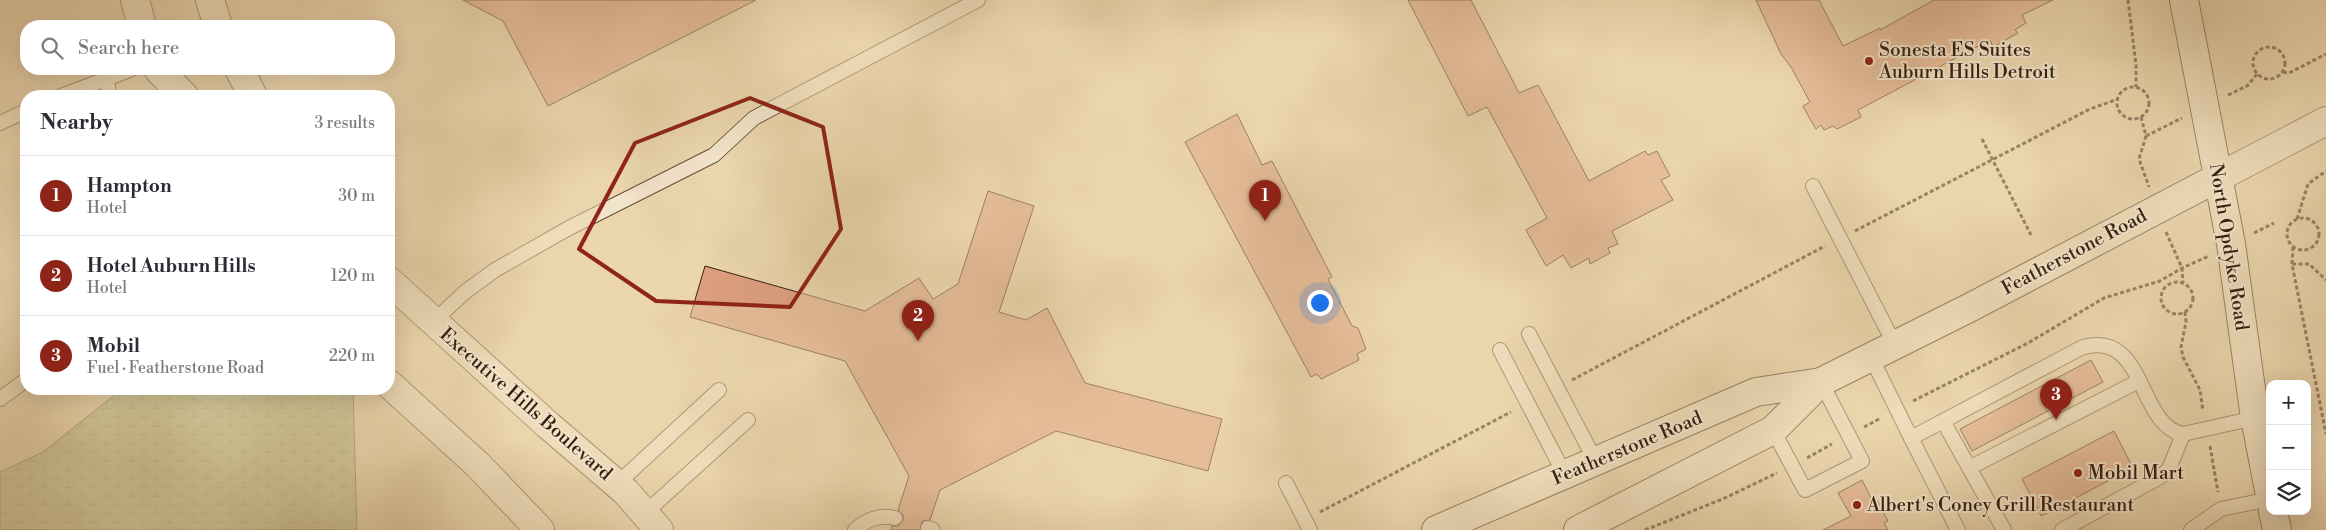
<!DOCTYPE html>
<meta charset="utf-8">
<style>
:root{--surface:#fff;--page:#f7f7f7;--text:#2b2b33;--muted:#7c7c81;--line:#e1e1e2;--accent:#8f2418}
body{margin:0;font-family:"Libre Bodoni",serif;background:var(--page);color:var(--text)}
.controls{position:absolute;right:15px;bottom:15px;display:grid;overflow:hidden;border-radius:10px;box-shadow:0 5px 20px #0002}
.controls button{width:45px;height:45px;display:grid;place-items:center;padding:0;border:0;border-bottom:1px solid var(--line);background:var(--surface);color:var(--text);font:25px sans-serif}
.you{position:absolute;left:1319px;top:302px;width:18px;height:18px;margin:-12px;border:4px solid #fff;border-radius:50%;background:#1a73e8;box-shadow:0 0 0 8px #1a73e833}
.badge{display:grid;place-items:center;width:32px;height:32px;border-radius:50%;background:var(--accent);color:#fff;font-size:16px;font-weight:700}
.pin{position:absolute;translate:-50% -41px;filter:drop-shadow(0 1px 2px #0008)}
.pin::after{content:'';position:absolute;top:26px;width:18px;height:15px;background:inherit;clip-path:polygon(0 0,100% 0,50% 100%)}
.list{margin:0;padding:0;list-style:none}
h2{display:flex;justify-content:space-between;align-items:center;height:65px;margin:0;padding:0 20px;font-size:21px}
h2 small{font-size:16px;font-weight:400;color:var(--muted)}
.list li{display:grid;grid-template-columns:32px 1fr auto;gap:15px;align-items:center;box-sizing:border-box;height:80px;padding:0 20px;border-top:1px solid var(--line)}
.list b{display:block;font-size:19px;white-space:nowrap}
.list p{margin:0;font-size:16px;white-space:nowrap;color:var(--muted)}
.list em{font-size:16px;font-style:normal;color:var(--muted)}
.icon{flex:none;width:28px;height:28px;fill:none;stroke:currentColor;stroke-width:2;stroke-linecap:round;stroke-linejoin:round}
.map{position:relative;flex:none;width:2326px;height:530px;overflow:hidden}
.search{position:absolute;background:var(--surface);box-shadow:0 5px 20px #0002;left:20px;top:20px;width:375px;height:55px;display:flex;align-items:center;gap:12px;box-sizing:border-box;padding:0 18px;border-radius:20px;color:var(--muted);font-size:19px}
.panel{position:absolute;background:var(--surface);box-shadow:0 5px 20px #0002;left:20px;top:90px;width:375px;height:305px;border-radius:20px}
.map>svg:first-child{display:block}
</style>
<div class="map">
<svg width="2326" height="530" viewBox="0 0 2326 530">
<defs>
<pattern id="wetland-marsh" width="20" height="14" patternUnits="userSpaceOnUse" patternTransform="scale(1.25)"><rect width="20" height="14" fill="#b8bd89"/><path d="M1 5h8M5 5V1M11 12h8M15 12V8" fill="none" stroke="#9fa275"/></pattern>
</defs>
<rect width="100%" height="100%" fill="#ebd6ad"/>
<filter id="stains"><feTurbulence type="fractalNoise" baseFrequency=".004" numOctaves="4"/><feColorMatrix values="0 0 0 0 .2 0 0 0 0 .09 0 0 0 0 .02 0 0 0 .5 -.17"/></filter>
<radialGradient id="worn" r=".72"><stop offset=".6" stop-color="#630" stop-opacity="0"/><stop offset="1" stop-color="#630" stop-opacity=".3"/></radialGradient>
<path fill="url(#wetland-marsh)" stroke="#786e4d" d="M122,389H353L357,530H0V472L43,452Z"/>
<g fill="#dda080" stroke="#371f11">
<path d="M463,0H756L548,106L503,21Z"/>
<path d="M1408,0H1471L1519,93L1538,85L1589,181L1645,151L1648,155L1657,151L1670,176L1661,180L1673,200L1612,231L1618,244L1608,248L1610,253L1590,264L1589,258L1571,268L1563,255L1546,266L1526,230L1547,218L1487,107L1468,116Z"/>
<path d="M1756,0H1819L1843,46L1880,28V30L1934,0H2053L2022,15L2026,23L2015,30L2018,33L1993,47L1990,40L1858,110L1861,117L1837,129L1833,126L1824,130L1821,125L1816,129L1810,119L1803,106L1810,102L1791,67L1781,54Z"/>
<path d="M1237,114L1262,165L1272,161L1332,277L1328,279L1352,326L1358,328L1366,349L1357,354L1359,360L1321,379L1317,374L1311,377L1185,142Z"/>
<path d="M988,191L1034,206L999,312L1026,320L1047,308L1085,383L1222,419L1208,471L1056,431L940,490L930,520L922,521L920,530H891L892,526H898L903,520V515L898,510L909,476L845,361L690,317L705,266L865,311L919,278L933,299L958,284Z"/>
<path d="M2091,360L2103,382L1972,451L1960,429Z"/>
<path d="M2114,431L2133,468L2041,516L2022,479Z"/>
<path d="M1862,480L1873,502L1877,500L1888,521L1884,523L1888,530H1823L1851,516L1838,493Z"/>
</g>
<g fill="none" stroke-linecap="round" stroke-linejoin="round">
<g stroke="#644d38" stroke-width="16">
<g id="service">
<path d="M106,78L110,96"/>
<path d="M61,96L132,69"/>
<path d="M0,123L26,111"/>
<path d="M1813,186L1895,345"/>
<path d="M433,322L465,292L495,270L569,228L714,155L754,118L978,0"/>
<path d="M1529,334L1596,462"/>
<path d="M1500,350L1565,475"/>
<path d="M1871,357L1911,438L2081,348C2146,327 2137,426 2183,434L2255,418"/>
<path d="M0,399L26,380"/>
<path d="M1943,421L2004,530"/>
<path d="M1773,430L1805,490L1862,461L1821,382"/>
<path d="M1911,438L1958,530"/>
<path d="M1969,468L2139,381"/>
<path d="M1286,483L1310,530"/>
<path d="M617,484L719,390"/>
<path d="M645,513L748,420"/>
<path d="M928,528L933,530"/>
<path d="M855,530C865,520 881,514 895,518"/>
<path d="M2062,530L2160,477L2169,469L2183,434"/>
<path d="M2191,530L2221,509L2270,499"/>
</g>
</g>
<g stroke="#644d38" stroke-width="30">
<g id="tertiary">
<path d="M135,0L142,26"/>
<path d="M210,0L218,26"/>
<path d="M158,69L184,96"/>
<path d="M239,69L253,96"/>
<path d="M2219,177L2326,121"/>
<path d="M389,281L548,425L626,492L659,530"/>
<path d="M389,384L478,465L540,530"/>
</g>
</g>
<g stroke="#371f11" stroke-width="30">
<g id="secondary">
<path d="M2184,0L2231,244L2255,418L2270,495"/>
<path d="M2273,511L2277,530"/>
<path d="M1436,530L1756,392L1821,382L1971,307L2219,177"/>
<path d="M1578,530L1773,430L1821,382"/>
</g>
</g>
<g stroke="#371f11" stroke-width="3" stroke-dasharray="4 2.5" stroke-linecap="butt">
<path d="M2128,0L2136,65V87"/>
<circle cx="2269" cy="63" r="16"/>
<path d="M2283,72L2289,73L2326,54"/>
<circle cx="2133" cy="103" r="16"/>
<path d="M2228,95L2247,86L2257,74"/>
<path d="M2141,117L2146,136L2139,159L2149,187"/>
<path d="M2146,136L2182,118"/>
<path d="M1982,139L2031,235"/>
<circle cx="2303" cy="234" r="16"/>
<path d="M2297,219L2308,184L2326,171"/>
<path d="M1855,231L2090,109L2118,99"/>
<path d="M2166,232L2182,268L2183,283"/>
<path d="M2254,233L2274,223"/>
<path d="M2293,247L2292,264L2326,434"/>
<path d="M2292,264H2309L2326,280"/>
<circle cx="2177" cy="298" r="16"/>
<path d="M2185,312L2186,322L2181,347L2183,357L2200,390L2203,411"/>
<path d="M1572,380L1825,246"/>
<path d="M1913,401L2028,343L2104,298L2160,281L2182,268L2209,256"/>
<path d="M1864,427L1881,418"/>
<path d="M2210,446L2218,492"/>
<path d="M1807,458L1832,444"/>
<path d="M1320,512L1511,412"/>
<path d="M1645,530L1725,498L1777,473"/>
</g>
<use href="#service" stroke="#f2e4ca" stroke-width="14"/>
<use href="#tertiary" stroke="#f2e4ca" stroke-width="28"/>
<use href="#secondary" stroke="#f2e4ca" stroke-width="28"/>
</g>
<path d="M0 0H2326V530H0ZM750,98L823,127L841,229L790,307L656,301L579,249L635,143Z" fill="#ebd6ad" fill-opacity=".55" fill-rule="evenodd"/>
<path fill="none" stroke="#8f2418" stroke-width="4" stroke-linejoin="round" d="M750,98L823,127L841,229L790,307L656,301L579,249L635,143Z"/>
<g fill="#8f2418" stroke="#f2e4ca" stroke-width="2">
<circle cx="1869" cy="61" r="5"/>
<circle cx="2078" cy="473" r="5"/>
<circle cx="1857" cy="505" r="5"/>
</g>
<g text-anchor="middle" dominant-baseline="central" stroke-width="4" stroke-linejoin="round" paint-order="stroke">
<g font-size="19" fill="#371f11" stroke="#f2e4ca" text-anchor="start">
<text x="1879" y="50">Sonesta ES Suites<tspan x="1879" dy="22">Auburn Hills Detroit</tspan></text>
<text x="2088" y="473">Mobil Mart</text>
<text x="1867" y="505">Albert's Coney Grill Restaurant</text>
</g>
<g font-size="19" fill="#371f11" stroke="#f2e4ca">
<text transform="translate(2229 247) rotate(81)">North Opdyke Road</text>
<text transform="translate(2074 252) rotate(-28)">Featherstone Road</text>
<text transform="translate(526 404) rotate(41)">Executive Hills Boulevard</text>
<text transform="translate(1627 448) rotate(-23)">Featherstone Road</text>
</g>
</g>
<rect width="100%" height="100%" filter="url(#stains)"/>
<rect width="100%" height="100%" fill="url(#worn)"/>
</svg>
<div class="controls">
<button>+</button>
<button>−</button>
<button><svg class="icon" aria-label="layers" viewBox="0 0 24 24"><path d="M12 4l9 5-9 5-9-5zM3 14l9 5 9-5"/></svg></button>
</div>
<div class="you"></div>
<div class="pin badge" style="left:1265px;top:221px">1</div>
<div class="pin badge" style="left:918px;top:341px">2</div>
<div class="pin badge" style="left:2056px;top:420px">3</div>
<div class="search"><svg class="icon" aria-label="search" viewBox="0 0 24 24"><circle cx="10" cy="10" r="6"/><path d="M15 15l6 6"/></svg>Search here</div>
<section class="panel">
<h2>Nearby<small>3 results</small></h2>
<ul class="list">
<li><span class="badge">1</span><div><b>Hampton</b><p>Hotel</p></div><em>30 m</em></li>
<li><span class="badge">2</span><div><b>Hotel Auburn Hills</b><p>Hotel</p></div><em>120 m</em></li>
<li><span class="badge">3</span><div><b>Mobil</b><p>Fuel · Featherstone Road</p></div><em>220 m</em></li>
</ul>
</section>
</div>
